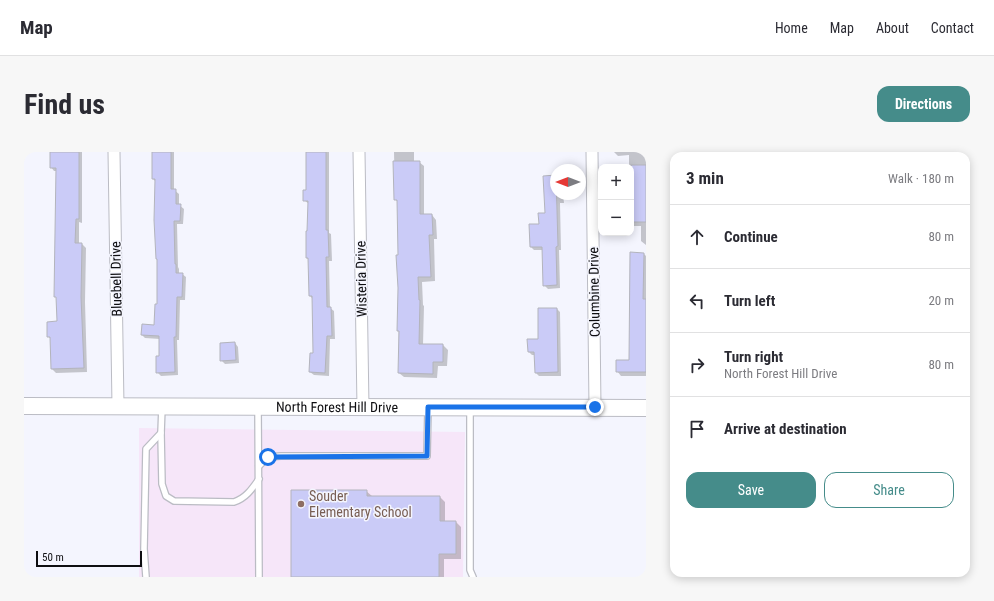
<!DOCTYPE html>
<meta charset="utf-8">
<style>
:root{--surface:#fff;--page:#f7f7f7;--text:#2b2b33;--muted:#7c7c81;--line:#e1e1e2;--accent:#458c8a}
body{margin:0;font-family:"Roboto Condensed",sans-serif;background:var(--page);color:var(--text)}
.controls{position:absolute;right:12px;top:12px;display:grid;overflow:hidden;border-radius:8px;box-shadow:0 2px 10px #0003}
.controls button{width:36px;height:36px;display:grid;place-items:center;padding:0;border:0;border-bottom:1px solid var(--line);background:var(--surface);color:var(--text);font:20px sans-serif}
.compass{position:absolute;left:526px;top:12px;width:36px;height:36px;border-radius:50%;background:var(--surface);box-shadow:0 2px 10px #0003;rotate:270deg}
.scale{position:absolute;left:12px;bottom:10px;width:106px;box-sizing:border-box;padding-left:4px;border:2px solid #0e0e11;border-top:0;font-size:11px;line-height:14px;white-space:nowrap;color:#0e0e11;-webkit-text-stroke:3px #f4f5fe;paint-order:stroke}
.stop{position:absolute;width:12px;height:12px;margin:-9px;border:3px solid #1a73e8;border-radius:50%;background:#fff}
.stop.end{background:#1a73e8;border-color:#fff;box-shadow:0 1px 4px #0008}
.list{margin:0;padding:0;list-style:none}
h2{display:flex;justify-content:space-between;align-items:center;height:52px;margin:0;padding:0 16px;font-size:17px}
h2 small{font-size:13px;font-weight:400;color:var(--muted)}
.list li{display:grid;grid-template-columns:26px 1fr auto;gap:12px;align-items:center;box-sizing:border-box;height:64px;padding:0 16px;border-top:1px solid var(--line)}
.list b{display:block;font-size:15px;white-space:nowrap}
.list p{margin:0;font-size:13px;white-space:nowrap;color:var(--muted)}
.list em{font-size:13px;font-style:normal;color:var(--muted)}
.actions{display:flex;gap:8px;padding:12px 16px}
.actions a{flex:1;padding:9px 0;border:1px solid var(--accent);border-radius:12px;text-align:center;font-size:14px;color:var(--accent)}
.actions .main{background:var(--accent);color:#fff}
.icon{flex:none;width:22px;height:22px;fill:none;stroke:currentColor;stroke-width:2;stroke-linecap:round;stroke-linejoin:round}
.map{position:relative;flex:none;width:622px;height:425px;overflow:hidden;border-radius:12px}
header{display:flex;align-items:center;gap:24px;box-sizing:border-box;height:56px;padding:0 20px;background:var(--surface);border-bottom:1px solid var(--line)}
header strong{font-size:19px}
nav{display:flex;gap:22px;margin-inline-start:auto;font-size:14px}
.intro{display:flex;align-items:center;justify-content:space-between;box-sizing:border-box;height:96px;padding:0 24px}
h1{margin:0;font-size:28px}
.button{padding:10px 18px;border-radius:12px;background:var(--accent);color:#fff;font-size:14px;font-weight:700}
main{display:flex;gap:24px;padding:0 24px}
aside{flex:1;background:var(--surface);border-radius:12px;box-shadow:0 2px 10px #0003}
.map>svg:first-child{display:block}
</style>
<header>
<strong>Map</strong>
<nav><a>Home</a><a>Map</a><a>About</a><a>Contact</a></nav>
</header>
<div class="intro"><h1>Find us</h1><a class="button">Directions</a></div>
<main>
<div class="map">
<svg width="622" height="425" viewBox="0 0 622 425">
<rect width="100%" height="100%" fill="#f4f5fe"/>
<path fill="#f6e6f9" d="M115,276L441,280L439,425H115Z"/>
<g fill="#0003">
<path d="M26,0H58V71L55,70V92H58L62,96L61,150L63,220L32,221L28,217L27,187L24,184L34,170L33,146L31,144L33,19H30L27,15Z"/>
<path d="M129,0H150V38L155,42V53L160,57L159,72H153L154,115L155,117V122H158L162,125L161,148H156L155,188H153L154,223L137,224L133,220L136,205V187L121,186L118,183L131,174L134,153L132,30L129,27Z"/>
<path d="M283,0H305V81L307,82L308,109H305L306,156L310,159L311,187H306L305,224L290,223L286,220L290,202L289,147L286,144L285,108L283,106L285,52L280,48L283,39Z"/>
<path d="M370,0H390V10H395L400,14V63H408L412,68L413,87H410L411,129L398,130L399,153L400,154L399,193H419L424,198L423,214H414L413,226L380,225L375,221L374,50L371,47Z"/>
<path d="M590,0H622V93L617,89V74H607V15H605V3L594,4Z"/>
<path d="M532,42H539L540,51H536L537,98H535L536,136L524,137L520,133L519,98H510L507,95L516,73Z"/>
<path d="M620,102L622,104V224H597L593,219L606,209Z"/>
<path d="M533,157L536,160L537,224H515L512,221V203H508L505,200L515,188Z"/>
<path d="M211,191L214,195L215,211L201,212L197,208Z"/>
<path d="M342,339L348,344L416,345L421,350V370H432L437,375V407H420V425H268Z"/>
</g>
<g fill="#cacbf7" stroke="#b3b4bc">
<path d="M26,0H55V67H52L51,91H58L57,145L60,216L27,217L26,185H23V170L33,169L32,145H30L32,16H26Z"/>
<path d="M128,0H147V37H152V52H157L156,69H150L151,112H152V121H159L158,145H153L152,185H150L151,220L132,221V204H135V184L117,183L118,172L130,173L131,152H133V107H132L130,68L131,27H128Z"/>
<path d="M282,0H302V78H304L305,105H302L303,155H307L308,184H303L301,221L285,220L286,201H289L288,144H285L284,106H282V79H283L284,49H279V38H282Z"/>
<path d="M369,9H396V62H408L409,83H405L407,125H394L395,148H396L395,192H419V210H409V222L374,221L375,179H373L374,136L372,103H374L373,48H370Z"/>
<rect x="607" y="13" width="15" height="57"/>
<path d="M532,23L534,94L532,95L533,133L519,134L518,95H506L505,72H515L514,61H521L519,24Z"/>
<path d="M606,100L620,101L619,147H622V220H592V208H605Z"/>
<path d="M514,156H533L534,220L511,221L510,200H504L503,187H514Z"/>
<path d="M211,190L212,208L196,209V191Z"/>
<path d="M267,338H343V344H416V369H432V402H415V425H267Z"/>
</g>
<g fill="none" stroke-linecap="round" stroke-linejoin="round">
<g stroke="#bbbcc4" stroke-width="8">
<g id="lane">
<path d="M234,255L235,425"/>
<path d="M446,256V418L449,425"/>
<path d="M137,281L138,332L142,344L150,349L210,350C222,346 228,337 235,327"/>
<path d="M235,314L244,305L257,304H403L404,256"/>
<path d="M122,425L120,397L122,297L137,281L138,255"/>
</g>
</g>
<g stroke="#bbbcc4" stroke-width="13">
<g id="street">
<path d="M90,0L94,254"/>
<path d="M335,0L339,255"/>
<path d="M568,0L571,255"/>
</g>
</g>
<g stroke="#bbbcc4" stroke-width="18">
<g id="secondary">
<path id="s1" d="M0,254L622,256"/>
</g>
</g>
<use href="#lane" stroke="#fff" stroke-width="5.5"/>
<use href="#street" stroke="#fff" stroke-width="11"/>
<use href="#secondary" stroke="#fff" stroke-width="16"/>
</g>
<g fill="none" stroke-linecap="round" stroke-linejoin="round">
<path stroke="#1a73e8" stroke-width="5" d="M244,305L403,304L404,255H571"/>
</g>
<circle fill="#8d6e63" stroke="#f4f5fe" stroke-width="1.5" cx="277" cy="352" r="4"/>
<g text-anchor="middle" dominant-baseline="central" stroke-width="3" stroke-linejoin="round" paint-order="stroke">
<g font-size="14" fill="#0e0e11" stroke="#f4f5fe">
<text transform="translate(92 127) rotate(-91)">Bluebell Drive</text>
<text transform="translate(337 127) rotate(-91)">Wisteria Drive</text>
<text transform="translate(570 140) rotate(-91)">Columbine Drive</text>
<text stroke="none"><textPath href="#s1" startOffset="313">North Forest Hill Drive</textPath></text>
</g>
<g font-size="14" fill="#785e54" stroke="#f4f5fe" text-anchor="start">
<text x="285" y="344">Souder<tspan x="285" dy="16">Elementary School</tspan></text>
</g>
</g>
</svg>
<div class="controls">
<button>+</button>
<button>−</button>
</div>
<svg class="compass" viewBox="-18 -18 36 36"><path d="M0-13l5 13h-10z" fill="#e53935"/><path d="M0 13l5-13h-10z" fill="#7c7c81"/></svg>
<div class="scale">50 m</div>
<div class="stop" style="left:244px;top:305px"></div>
<div class="stop end" style="left:571px;top:255px"></div>
</div>
<aside>
<h2>3 min<small>Walk · 180 m</small></h2>
<ul class="list">
<li><svg class="icon" aria-label="ahead" viewBox="0 0 24 24"><path d="M12 20V5M6 11l6-6 6 6"/></svg><div><b>Continue</b></div><em>80 m</em></li>
<li><svg class="icon" aria-label="left" viewBox="0 0 24 24"><path d="M17 20v-9H6M10 6l-5 5 5 5"/></svg><div><b>Turn left</b></div><em>20 m</em></li>
<li><svg class="icon" aria-label="right" viewBox="0 0 24 24"><path d="M7 20v-9h11M14 6l5 5-5 5"/></svg><div><b>Turn right</b><p>North Forest Hill Drive</p></div><em>80 m</em></li>
<li><svg class="icon" aria-label="arrive" viewBox="0 0 24 24"><path d="M6 21V4h12l-3 4 3 4H6"/></svg><div><b>Arrive at destination</b></div></li>
</ul>
<div class="actions"><a class="main">Save</a><a>Share</a></div>
</aside>
</main>
